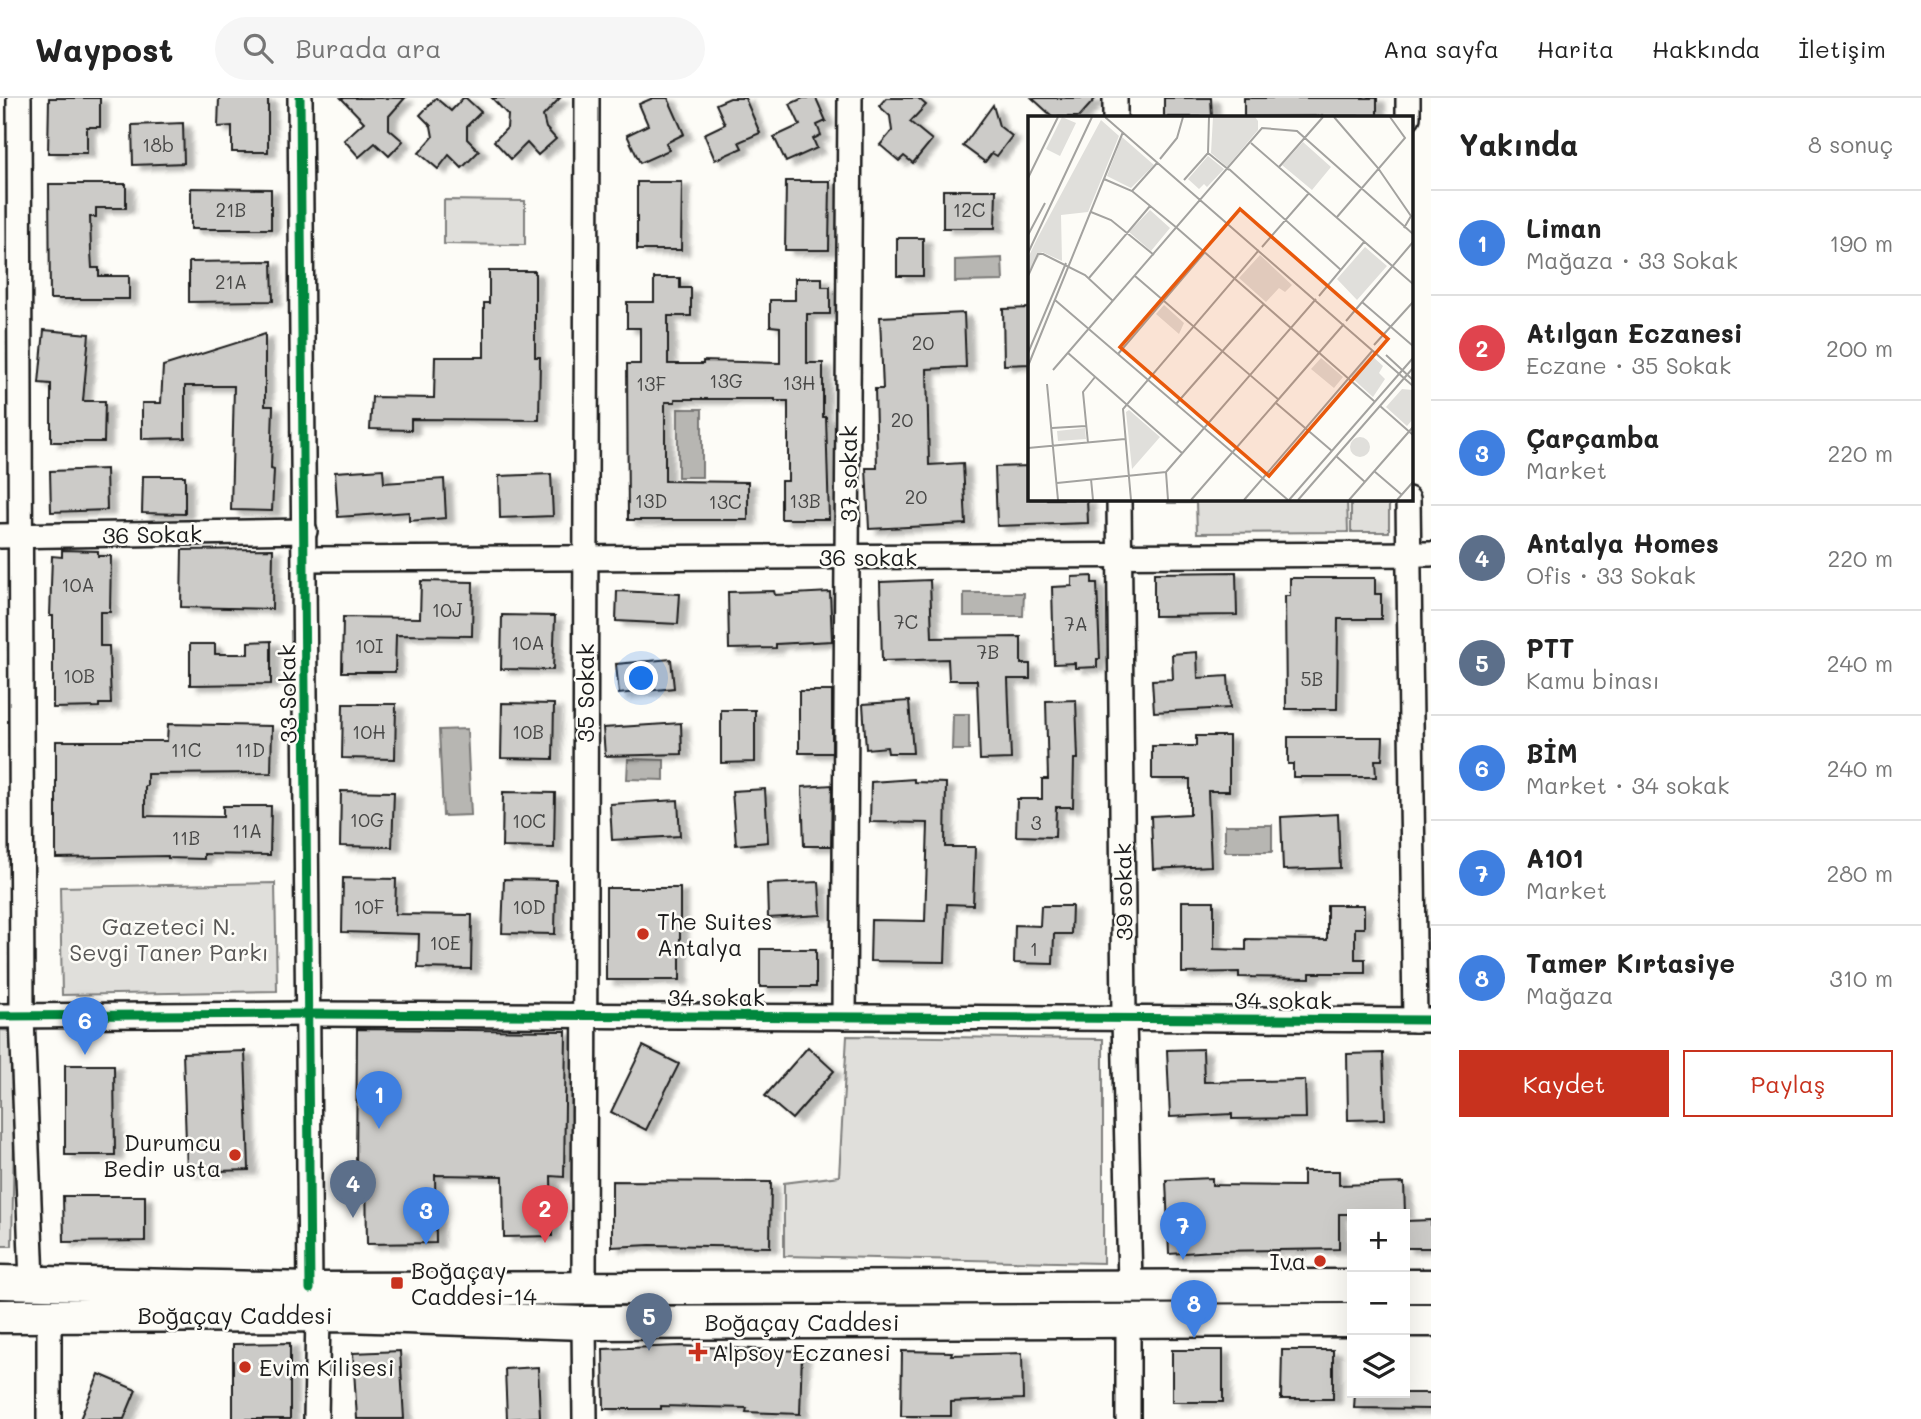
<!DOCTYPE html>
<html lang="tr">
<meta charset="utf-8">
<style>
:root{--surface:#fff;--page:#f6f6f6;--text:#222;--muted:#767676;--line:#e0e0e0;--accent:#c8321e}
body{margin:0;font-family:Mali,sans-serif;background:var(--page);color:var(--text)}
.controls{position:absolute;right:21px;bottom:21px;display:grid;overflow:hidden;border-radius:0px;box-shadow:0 7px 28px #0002}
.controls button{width:63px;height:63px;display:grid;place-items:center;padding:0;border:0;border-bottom:2px solid var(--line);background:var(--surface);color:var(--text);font:35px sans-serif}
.you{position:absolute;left:642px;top:581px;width:24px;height:24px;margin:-18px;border:5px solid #fff;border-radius:50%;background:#1a73e8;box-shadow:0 0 0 10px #1a73e833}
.badge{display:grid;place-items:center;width:46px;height:46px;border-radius:50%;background:var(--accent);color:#fff;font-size:23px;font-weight:700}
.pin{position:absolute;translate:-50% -58px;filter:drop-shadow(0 2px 4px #0008)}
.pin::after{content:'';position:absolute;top:37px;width:24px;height:21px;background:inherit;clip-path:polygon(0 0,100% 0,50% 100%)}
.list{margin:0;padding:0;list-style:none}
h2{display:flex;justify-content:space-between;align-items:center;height:91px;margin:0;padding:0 28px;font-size:30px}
h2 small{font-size:23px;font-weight:400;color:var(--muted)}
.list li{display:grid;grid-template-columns:46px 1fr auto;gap:21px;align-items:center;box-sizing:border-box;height:105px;padding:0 28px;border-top:2px solid var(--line)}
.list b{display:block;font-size:26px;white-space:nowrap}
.list p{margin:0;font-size:23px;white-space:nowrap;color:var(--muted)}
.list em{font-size:23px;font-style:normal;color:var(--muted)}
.actions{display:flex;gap:14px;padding:21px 28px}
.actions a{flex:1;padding:16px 0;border:2px solid var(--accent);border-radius:0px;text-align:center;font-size:24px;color:var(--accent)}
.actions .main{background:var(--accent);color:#fff}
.icon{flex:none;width:38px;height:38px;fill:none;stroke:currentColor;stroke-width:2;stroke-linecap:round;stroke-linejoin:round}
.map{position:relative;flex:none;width:1431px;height:1321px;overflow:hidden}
header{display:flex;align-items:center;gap:42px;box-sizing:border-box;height:98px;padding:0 35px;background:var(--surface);border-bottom:2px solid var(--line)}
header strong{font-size:33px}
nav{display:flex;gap:38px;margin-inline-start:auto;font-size:24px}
.search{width:490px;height:63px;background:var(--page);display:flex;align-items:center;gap:18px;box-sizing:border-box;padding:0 24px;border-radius:38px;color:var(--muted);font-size:26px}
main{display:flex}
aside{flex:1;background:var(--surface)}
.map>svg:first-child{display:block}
</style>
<header>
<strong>Waypost</strong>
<div class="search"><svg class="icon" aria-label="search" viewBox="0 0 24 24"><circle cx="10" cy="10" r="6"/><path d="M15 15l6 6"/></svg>Burada ara</div>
<nav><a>Ana sayfa</a><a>Harita</a><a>Hakkında</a><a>İletişim</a></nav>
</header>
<main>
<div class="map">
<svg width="1431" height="1321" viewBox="0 0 1431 1321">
<defs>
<filter id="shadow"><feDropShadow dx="8" dy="4.5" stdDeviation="2" flood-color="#0004"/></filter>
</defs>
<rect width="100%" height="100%" fill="#fdfcf7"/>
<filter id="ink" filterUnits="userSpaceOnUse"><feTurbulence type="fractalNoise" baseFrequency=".0143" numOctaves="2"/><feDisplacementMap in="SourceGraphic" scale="14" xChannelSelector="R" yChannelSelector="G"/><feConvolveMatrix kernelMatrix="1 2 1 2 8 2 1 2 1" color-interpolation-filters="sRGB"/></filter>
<g filter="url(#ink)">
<g fill="#e0dfdb" stroke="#7e7e7c" stroke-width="2">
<path d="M444,102L525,103V147L444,146Z"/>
<path d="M1168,401H1347L1348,434L1197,435L1196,405H1168Z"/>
<rect x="1351" y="401" width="38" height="33"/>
<path d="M275,785L277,893L62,897L60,789Z"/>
<path d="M0,932L16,933L12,1148H0Z"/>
<path d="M847,938L1103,941V1165L784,1158V1085L839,1078Z"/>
</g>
<g fill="#b7b6b2" stroke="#797876" stroke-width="2">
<path d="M1002,160L1003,183L955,184V162Z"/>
<rect x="678" y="311" width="24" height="68"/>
<path d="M964,495H1024L1023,518H964Z"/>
<path d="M953,616H969V652H952Z"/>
<path d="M467,631L471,717L443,718L439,632Z"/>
<path d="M628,661L664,662V682L627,681Z"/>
<rect x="1225" y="727" width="47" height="27"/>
</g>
<g fill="#cccbc8" stroke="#1c1c1c" stroke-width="2" filter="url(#shadow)">
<path d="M49,0H100V29H87V55H48Z"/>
<path d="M219,0H268V54H232V28L218,29Z"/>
<path d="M341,0H405L389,18V31L403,43L389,58L375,45L359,59L344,42L364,24Z"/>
<path d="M436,0L451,13L463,0H466L481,14L467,28V41L479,53L462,70L449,57L438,71L419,55L433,39L431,28L420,17Z"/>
<path d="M492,0H560L543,18L546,30L556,41L538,57L527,45L511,61L494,43L507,30L508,17Z"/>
<path d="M653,0H668L684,36L666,45L669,52L640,65L627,37L648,27L639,6Z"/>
<path d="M730,0H745L760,35L739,44L742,50L715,62L704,36L725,26L716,6Z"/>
<path d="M803,0H816L826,23L817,27L821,37L813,41L817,50L786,64L774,39L800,27L790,6Z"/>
<path d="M886,0H918L926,7L910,24L932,42L913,65L904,58L899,63L880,47L892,33L890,18L879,8Z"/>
<path d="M1032,0H1096L1079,19H1053Z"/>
<path d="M1164,0H1211L1212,19H1164Z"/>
<path d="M1244,0H1377V18L1244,19Z"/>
<path d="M993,7L999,28L1012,38L997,58L992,55L985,64L963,48Z"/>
<path d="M183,25L184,65L133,67L132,27Z"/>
<path d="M786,83H830L829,152H785Z"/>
<path d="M637,84H682L681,152H637Z"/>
<path d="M49,86H126V110H96V119H90L91,153L92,170H99V178H129V201H50Z"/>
<path d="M191,90L271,91V131H191Z"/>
<path d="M943,92H996L995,130H943Z"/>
<rect x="897" y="140" width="26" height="38"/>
<path d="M272,163L273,203L189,204V164Z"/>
<path d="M489,173H535V259H540L539,322L411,321V332L370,331L372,299L434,300L435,259H484V205H489Z"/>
<path d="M654,180H680V190H691V218H668V266H703V263L780,265V229L770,228V202H795V180H822V189H830V216H807V265H823V319H826L829,421H781V383H788V303H775V301H675V304H665V383L748,384V422H628L627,266H640V230H627V204H654Z"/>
<path d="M1030,210V266L1004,267L1003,211Z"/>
<path d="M964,215L966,269L927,271L929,367L963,365L966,426L869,431L866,370H877L875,291H883L880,219Z"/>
<path d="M44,232L89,236L83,303H105L104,344H51V286L39,285Z"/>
<path d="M265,236V308H273L271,371L274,372L272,413L231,412L234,288H185V340L142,341V305H161L163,268Z"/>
<path d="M1030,368V401H1087L1088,425L997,428L995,369Z"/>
<path d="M106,371L107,412L51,414L50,373Z"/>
<path d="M383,371L384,385L444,381L446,420L409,423V414L338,419L335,374Z"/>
<path d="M551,376L553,418L500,420L499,378Z"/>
<path d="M143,378H185V416L142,415Z"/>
<path d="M273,451L272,511L181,509L182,452Z"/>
<path d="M62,452L98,453V458H111L110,514H100V548H109L111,606H99V609L53,610V518H50L52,458L62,459Z"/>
<path d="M1236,474L1237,517L1154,518V475Z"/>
<path d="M1092,478V485H1097L1100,561H1097V569L1075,570V565L1054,566L1052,489L1072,488V479Z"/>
<path d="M1290,480H1375V496H1381V521H1338L1337,611H1286L1285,498H1290Z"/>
<path d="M930,482L932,540L1021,539V566H1030V581H1008L1011,661L980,662L977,582H949L948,561L882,563L880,484Z"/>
<path d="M421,483L473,484L472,538L396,537L395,574H342L343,519L420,520Z"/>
<path d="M617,493L680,496L678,526L616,523Z"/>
<path d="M774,493L775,497L830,494L832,543L776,546V550L729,551L728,494Z"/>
<path d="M502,517L555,518L553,572L501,571Z"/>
<path d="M271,543V586L190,587V546H215V556H248V544Z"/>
<path d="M1197,554L1198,580L1228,578L1230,610L1154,614L1152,582L1173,581L1172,556Z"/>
<path d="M671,561L674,590L619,596L616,566Z"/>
<rect x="799" y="593" width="33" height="62"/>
<path d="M1076,602L1078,661H1074L1073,709H1056L1055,739L1016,738L1017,701H1042V681H1048L1046,603Z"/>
<path d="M909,603L913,655H888L887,649L866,651L863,606Z"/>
<path d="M502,605L554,606L553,661L501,660Z"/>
<path d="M343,606H396L395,661L342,660Z"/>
<path d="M721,612H755V664L721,665Z"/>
<path d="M681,625L682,656L605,658L603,630Z"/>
<path d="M168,626L272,628L271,675L147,676V688H145V718L223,719V708H271L270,757L204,756V761L168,760V758L56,760V643H167Z"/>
<path d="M1196,638H1229V693H1208L1211,768L1153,771L1151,718L1190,716V681H1152V648H1196Z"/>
<path d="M1288,639H1383L1382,662H1375L1376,679H1293V666H1288Z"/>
<path d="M914,681V684L946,685L945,749H975L973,807L947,806L945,864L870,863L871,822L925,823L928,725L870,724L871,684Z"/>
<path d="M832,687L831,748H804L802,689Z"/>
<path d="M765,691L768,744L736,747L732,693Z"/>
<path d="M341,693L394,694L392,749L340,748Z"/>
<path d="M503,694L555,695L554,750L502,749Z"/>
<path d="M678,702L680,738L612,742L610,706Z"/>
<path d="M1338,716L1340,770L1283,772L1281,719Z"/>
<path d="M343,780L396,781L395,816L472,817L471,871L418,870L419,836L342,834Z"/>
<path d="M504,781L556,782L555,836L502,835Z"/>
<path d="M819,784L821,817L768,820L767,786Z"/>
<rect x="606" y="790" width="74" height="92"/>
<path d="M1182,803H1214V851L1246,852V841L1327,842V807H1364V830H1355V861H1365V875H1310V880L1239,879V874L1182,875Z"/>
<path d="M1041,808H1072L1071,836H1054L1053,866L1014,865L1015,827L1040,828Z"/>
<rect x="760" y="851" width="56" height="38"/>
<path d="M357,931L566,933L564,1079L551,1078L552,1138L504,1139L503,1078L435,1077L436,1145L367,1146L366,1077H356Z"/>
<path d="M643,948L679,966L646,1032L611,1014Z"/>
<path d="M808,949L834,973L792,1021L765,998Z"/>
<path d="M1203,951L1204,984L1305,982L1306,1020L1232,1021V1016L1170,1019L1167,952Z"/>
<path d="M245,953L249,1072L187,1074L183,955Z"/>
<path d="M1383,955L1385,1021L1348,1022L1347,956Z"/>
<path d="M65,967H114L115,1057H65Z"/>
<path d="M1303,1073H1339V1087L1404,1085L1405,1116H1339V1151L1214,1153L1169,1156L1166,1082L1212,1080V1087L1303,1088Z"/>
<path d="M612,1083L771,1084L770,1149L650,1147L612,1149Z"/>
<path d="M63,1098H145V1143L64,1144Z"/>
<path d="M1431,1122V1150H1405V1123Z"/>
<path d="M290,1245V1321H233V1246Z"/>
<path d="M680,1248L802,1253L800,1316L746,1314L747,1310L661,1308V1311H604L603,1251Z"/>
<rect x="1172" y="1252" width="51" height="52"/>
<path d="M1282,1252H1333V1301H1281Z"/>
<path d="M400,1253L404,1321H357L353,1255Z"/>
<path d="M902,1253L952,1254L951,1257L1022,1255L1023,1301L951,1304V1318H901Z"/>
<path d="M538,1269L540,1319L507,1321L505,1271Z"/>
<path d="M99,1276L136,1292L124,1321H80Z"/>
<path d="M1355,1295H1431V1311L1354,1310Z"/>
</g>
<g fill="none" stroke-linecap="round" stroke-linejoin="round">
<g stroke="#1c1c1c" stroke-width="28">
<g id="street">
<path d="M19,0L22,919L32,1184"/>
<path d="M300,0L310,1191"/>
<path d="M1115,0V19"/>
<path d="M1408,0V19"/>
<path d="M1119,401L1124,920L1130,1188"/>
<path d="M1408,401L1415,922"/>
<path d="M0,438L305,433"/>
<path d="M305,461L1431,456"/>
<path d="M0,918L310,916L1431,922"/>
<path d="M844,919L850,0"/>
<path d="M584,1189L587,0"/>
<path d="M47,1217L49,1233V1321"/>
<path d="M1128,1222V1321"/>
<path d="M584,1225L585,1321"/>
<path d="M316,1321L318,1217"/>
</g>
</g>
<g stroke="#1c1c1c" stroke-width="37">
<g id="secondary">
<path d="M0,1184L310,1191L1352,1188"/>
<path d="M1405,1188H1431"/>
<path d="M0,1218L345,1217L584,1225L1352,1222"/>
<path d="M1405,1222H1431"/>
</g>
</g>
<use href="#street" stroke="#fdfcf7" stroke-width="23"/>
<use href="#secondary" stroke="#fdfcf7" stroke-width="32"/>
<g stroke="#fdfcf7" stroke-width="13">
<g id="cycleway">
<path d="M300,0L310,1191"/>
<path d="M0,918L310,916L1431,922"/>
</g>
</g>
<use href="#cycleway" stroke="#00873e" stroke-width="9"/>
</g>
</g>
<g fill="#c8321e" stroke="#fdfcf7" stroke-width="2.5">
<circle cx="643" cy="836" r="7"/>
<circle cx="235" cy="1057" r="7"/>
<circle cx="1320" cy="1163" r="7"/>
<rect x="390" y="1178" width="14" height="14" rx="3.5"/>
<path d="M694.5 1243.5h7v7h7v7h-7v7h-7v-7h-7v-7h7z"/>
<circle cx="245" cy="1269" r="7"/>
</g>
<g text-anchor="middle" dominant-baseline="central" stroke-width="5" stroke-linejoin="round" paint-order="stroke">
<g font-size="19" fill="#484847">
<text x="158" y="46">18b</text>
<text x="231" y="111">21B</text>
<text x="969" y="111">12C</text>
<text x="231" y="183">21A</text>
<text x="923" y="244">20</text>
<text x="726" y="282">13G</text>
<text x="799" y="284">13H</text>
<text x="651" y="285">13F</text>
<text x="902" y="321">20</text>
<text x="916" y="398">20</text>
<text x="651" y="402">13D</text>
<text x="805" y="402">13B</text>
<text x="725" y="403">13C</text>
<text x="78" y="486">10A</text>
<text x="447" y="511">10J</text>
<text x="906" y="523">7C</text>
<text x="1076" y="525">7A</text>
<text x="528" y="544">10A</text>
<text x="369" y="547">10I</text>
<text x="988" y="553">7B</text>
<text x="79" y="577">10B</text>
<text x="1312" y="580">5B</text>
<text x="369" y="633">10H</text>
<text x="528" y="633">10B</text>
<text x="186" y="651">11C</text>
<text x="250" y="651">11D</text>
<text x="367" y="721">10G</text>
<text x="529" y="722">10C</text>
<text x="1036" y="724">3</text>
<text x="247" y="732">11A</text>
<text x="186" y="739">11B</text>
<text x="369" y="808">10F</text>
<text x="529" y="808">10D</text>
<text x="445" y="844">10E</text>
<text x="1034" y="850">1</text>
</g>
<g font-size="23" fill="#1c1c1c" stroke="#fdfcf7">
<text transform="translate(848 376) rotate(-90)">37 sokak</text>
<text transform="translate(152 436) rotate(-1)">36 Sokak</text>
<text x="868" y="459">36 sokak</text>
<text transform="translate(585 595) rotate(-90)">35 Sokak</text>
<text transform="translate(287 596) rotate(-91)">33 Sokak</text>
<text transform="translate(1123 794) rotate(-91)">39 sokak</text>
<text x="716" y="899">34 sokak</text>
<text x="1283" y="902">34 sokak</text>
<text x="235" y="1217">Boğaçay Caddesi</text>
<text x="802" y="1224">Boğaçay Caddesi</text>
</g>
<g font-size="23" fill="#1c1c1c" stroke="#fdfcf7" text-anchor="start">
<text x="657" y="823">The Suites<tspan x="657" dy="26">Antalya</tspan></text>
<text x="221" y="1044" text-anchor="end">Durumcu<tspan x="221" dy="26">Bedir usta</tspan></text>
<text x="1306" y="1163" text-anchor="end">Iva</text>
<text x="411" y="1172">Boğaçay<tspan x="411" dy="26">Caddesi-14</tspan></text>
<text x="712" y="1254">Alpsoy Eczanesi</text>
<text x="259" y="1269">Evim Kilisesi</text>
</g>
<g font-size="23" fill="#575655" stroke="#fdfcf7">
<text x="169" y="828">Gazeteci N.<tspan x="169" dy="26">Sevgi Taner Parkı</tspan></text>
</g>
</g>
<g transform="translate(1028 18)">
<rect width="385" height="385" fill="#fdfcf7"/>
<path d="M34,1L48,7L32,40L18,33ZM185,1H227L230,5V14L199,51L183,37ZM73,4L91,20L60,96L33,99L34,145L14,136L0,157V142L9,123ZM94,21L126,49L103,72L79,60ZM275,26L303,51L284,74L254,49ZM180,40L196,53L179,71L176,68L171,73L160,63ZM122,94L142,112L123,135L101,116ZM337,131L359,150L329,184L309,163ZM232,139L264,169L257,176L251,172L238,186L211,162ZM136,189L156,207L151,218L128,198ZM343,239L355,250L351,257L357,263L345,281L323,261ZM293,242L315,261L306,272L283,253ZM374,273L385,274V303L379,310L358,291ZM101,294L132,321L104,353L98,296ZM57,312L58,323L30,325L29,315ZM322 331a10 10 0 1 1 20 0a10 10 0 1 1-20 0Z" fill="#e0dfdb"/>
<path fill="none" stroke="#a3a29f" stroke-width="2" d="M77,1L385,270M306,1L350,52L383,100L376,112M223,27L385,168M180,37L181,1M180,37L201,54M132,43L149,22L155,1M251,51L295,1M201,53L313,154M0,62L30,1M76,63L104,75L149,112L346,285M156,64L180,37M104,75L130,46M63,96L83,104L126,139M309,101L377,22L362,1M0,119L17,87M234,131L281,77M0,137L64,1M0,160L10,138H15L57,159L85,185M107,160L251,284M61,162L122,90M291,180L336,126M27,184L260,384M334,186L385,230M318,205L385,126M346,229L385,186M0,237L38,147M40,237L154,337M90,238L177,136M358,239L385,264M0,250L95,16M25,254L234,12L269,15L385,118M19,268L30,384M248,287L304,335M148,288L236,188M352,290L385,319M24,312L58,310M60,327L55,276L67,261M0,332L97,323M308,340L337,366M346,355L374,379M138,356L288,183M138,356L140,384M63,363L65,384M29,367L138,356M103,384L95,293L231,134M163,384L316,208M216,384L345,234M261,384L385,242M270,384L385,252M321,384L385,311M369,384L385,366"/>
<path fill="#e8590c" fill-opacity="0.15" stroke="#e8590c" stroke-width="3.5" d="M212,93L360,223L241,360L92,231Z"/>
<rect width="385" height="385" fill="none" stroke="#1c1c1c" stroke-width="3.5"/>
</g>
</svg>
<div class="controls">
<button>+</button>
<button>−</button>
<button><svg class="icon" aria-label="layers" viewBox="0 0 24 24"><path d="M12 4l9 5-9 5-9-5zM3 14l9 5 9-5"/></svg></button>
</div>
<div class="you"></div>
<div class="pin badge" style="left:379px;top:1031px;background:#3f7fe0">1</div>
<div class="pin badge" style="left:545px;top:1145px;background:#e0444e">2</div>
<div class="pin badge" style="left:426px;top:1147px;background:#3f7fe0">3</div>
<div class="pin badge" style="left:353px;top:1120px;background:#5c6f8a">4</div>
<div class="pin badge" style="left:649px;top:1253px;background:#5c6f8a">5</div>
<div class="pin badge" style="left:85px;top:957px;background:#3f7fe0">6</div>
<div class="pin badge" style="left:1183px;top:1162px;background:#3f7fe0">7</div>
<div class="pin badge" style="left:1194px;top:1240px;background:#3f7fe0">8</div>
</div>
<aside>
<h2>Yakında<small>8 sonuç</small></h2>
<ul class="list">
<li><span class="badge" style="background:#3f7fe0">1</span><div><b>Liman</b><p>Mağaza · 33 Sokak</p></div><em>190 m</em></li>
<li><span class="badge" style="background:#e0444e">2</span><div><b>Atılgan Eczanesi</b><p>Eczane · 35 Sokak</p></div><em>200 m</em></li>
<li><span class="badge" style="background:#3f7fe0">3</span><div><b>Çarçamba</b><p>Market</p></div><em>220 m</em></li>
<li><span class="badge" style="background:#5c6f8a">4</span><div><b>Antalya Homes</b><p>Ofis · 33 Sokak</p></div><em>220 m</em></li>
<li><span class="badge" style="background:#5c6f8a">5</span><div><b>PTT</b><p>Kamu binası</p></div><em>240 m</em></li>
<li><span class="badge" style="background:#3f7fe0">6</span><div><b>BİM</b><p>Market · 34 sokak</p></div><em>240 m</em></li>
<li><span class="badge" style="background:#3f7fe0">7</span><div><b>A101</b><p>Market</p></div><em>280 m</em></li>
<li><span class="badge" style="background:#3f7fe0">8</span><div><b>Tamer Kırtasiye</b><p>Mağaza</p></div><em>310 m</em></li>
</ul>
<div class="actions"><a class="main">Kaydet</a><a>Paylaş</a></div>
</aside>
</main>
